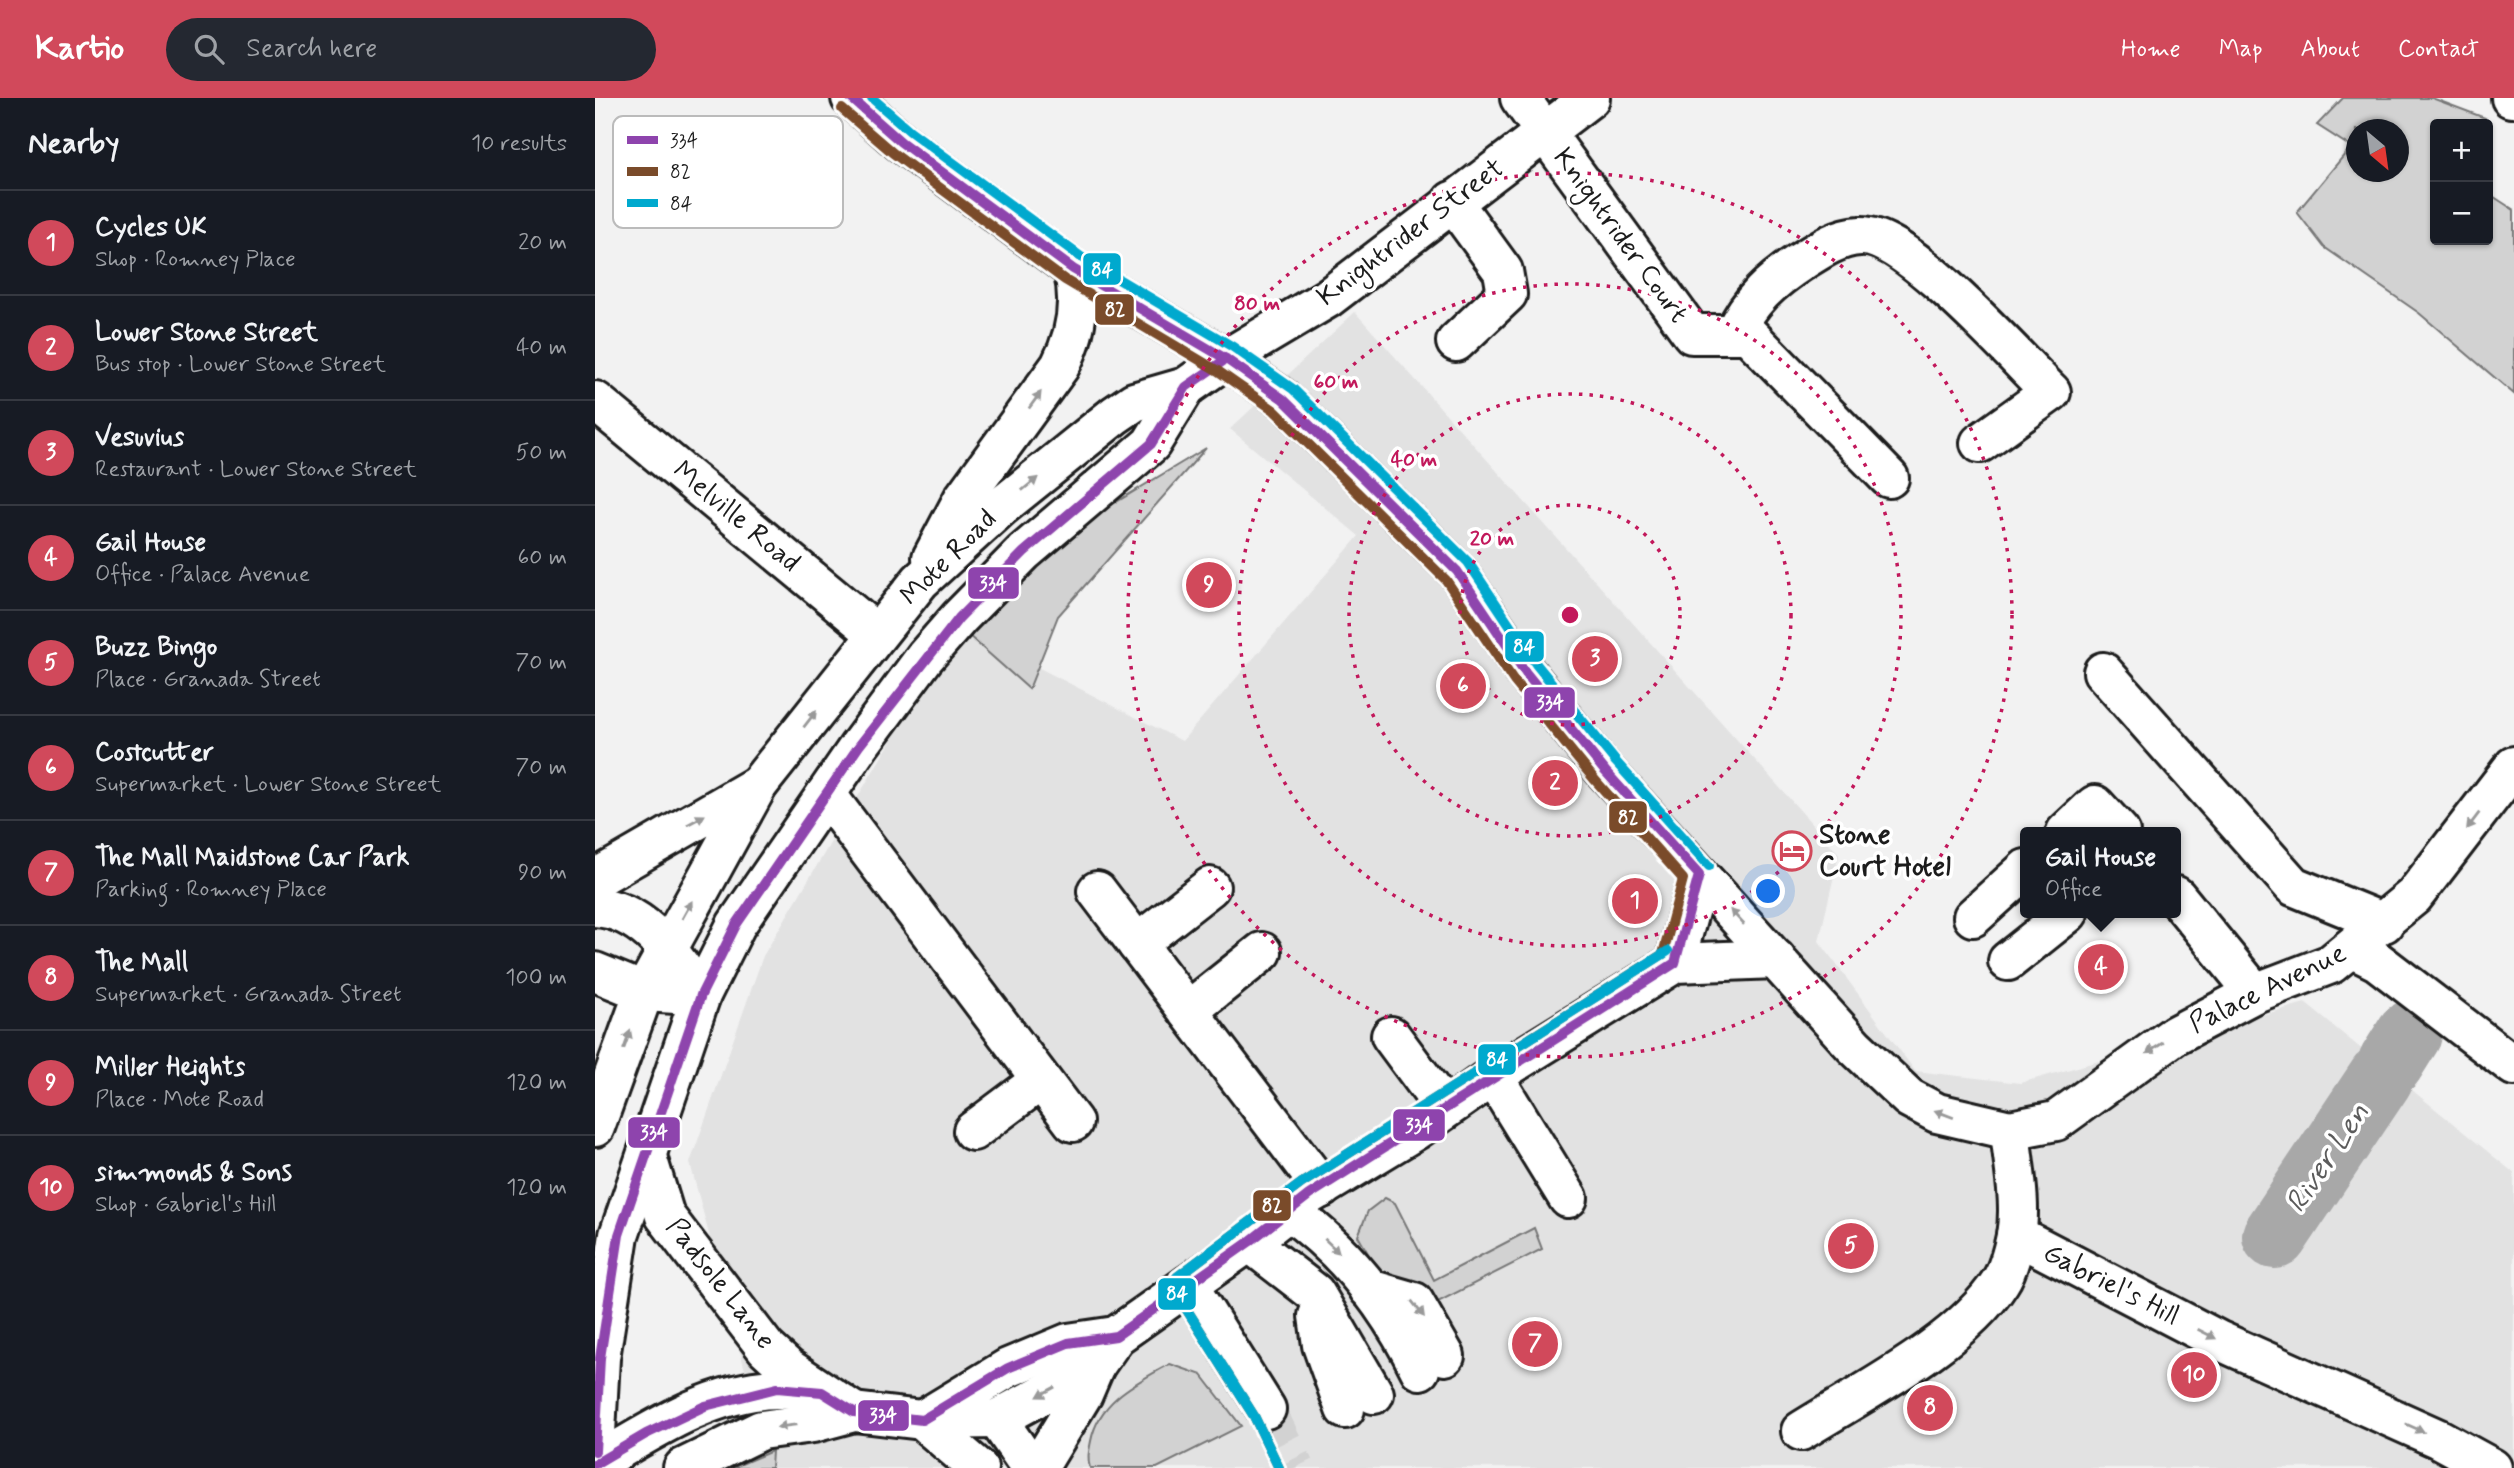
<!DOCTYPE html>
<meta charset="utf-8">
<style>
:root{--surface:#171b24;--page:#242831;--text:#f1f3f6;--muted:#9ea1a6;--line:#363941;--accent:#d1495b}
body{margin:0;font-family:Mynerve,sans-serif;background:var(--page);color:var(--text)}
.controls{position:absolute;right:21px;top:21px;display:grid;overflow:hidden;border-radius:7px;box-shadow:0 2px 5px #0004}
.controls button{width:63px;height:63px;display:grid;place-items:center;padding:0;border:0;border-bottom:2px solid var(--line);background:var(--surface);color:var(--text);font:35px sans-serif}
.compass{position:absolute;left:1751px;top:21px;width:63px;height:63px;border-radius:50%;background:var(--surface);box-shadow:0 2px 5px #0004;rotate:151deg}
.you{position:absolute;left:1174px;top:794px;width:24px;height:24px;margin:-18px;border:5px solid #fff;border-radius:50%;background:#1a73e8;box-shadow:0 0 0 10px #1a73e833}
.badge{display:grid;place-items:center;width:46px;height:46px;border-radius:50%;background:var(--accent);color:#fff;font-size:23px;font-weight:700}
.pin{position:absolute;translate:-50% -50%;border:4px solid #fff;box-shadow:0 2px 7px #0006}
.popup{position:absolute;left:1425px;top:729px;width:161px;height:91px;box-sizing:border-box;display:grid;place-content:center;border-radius:7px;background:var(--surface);filter:drop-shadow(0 2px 5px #0005);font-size:23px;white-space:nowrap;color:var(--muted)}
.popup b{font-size:26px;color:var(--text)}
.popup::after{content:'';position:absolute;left:50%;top:100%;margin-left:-14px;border:14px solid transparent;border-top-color:var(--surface)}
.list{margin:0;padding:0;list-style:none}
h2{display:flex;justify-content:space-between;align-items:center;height:91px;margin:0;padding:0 28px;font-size:30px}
h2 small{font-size:23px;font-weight:400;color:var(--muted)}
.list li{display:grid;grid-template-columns:46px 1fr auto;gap:21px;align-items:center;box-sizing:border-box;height:105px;padding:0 28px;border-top:2px solid var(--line)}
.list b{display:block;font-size:26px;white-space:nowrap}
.list p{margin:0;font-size:23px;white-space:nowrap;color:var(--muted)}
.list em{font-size:23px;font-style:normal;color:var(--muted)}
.icon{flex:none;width:38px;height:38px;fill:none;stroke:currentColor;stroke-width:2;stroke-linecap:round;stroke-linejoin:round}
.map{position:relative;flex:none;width:1919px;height:1370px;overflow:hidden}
header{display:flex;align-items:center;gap:42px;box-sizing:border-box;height:98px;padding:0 35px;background:var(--accent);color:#fff}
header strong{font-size:33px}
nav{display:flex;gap:38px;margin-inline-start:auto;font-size:24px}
.search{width:490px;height:63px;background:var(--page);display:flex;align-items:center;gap:18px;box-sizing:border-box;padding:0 24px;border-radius:38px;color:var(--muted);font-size:26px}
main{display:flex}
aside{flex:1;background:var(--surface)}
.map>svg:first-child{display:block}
</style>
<header>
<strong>Kartio</strong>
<div class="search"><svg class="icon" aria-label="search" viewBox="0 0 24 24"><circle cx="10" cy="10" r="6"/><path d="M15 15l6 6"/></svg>Search here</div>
<nav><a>Home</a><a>Map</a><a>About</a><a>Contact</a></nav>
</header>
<main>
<aside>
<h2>Nearby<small>10 results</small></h2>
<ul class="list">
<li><span class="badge">1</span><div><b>Cycles UK</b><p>Shop · Romney Place</p></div><em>20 m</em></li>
<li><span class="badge">2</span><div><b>Lower Stone Street</b><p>Bus stop · Lower Stone Street</p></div><em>40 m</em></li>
<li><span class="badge">3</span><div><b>Vesuvius</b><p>Restaurant · Lower Stone Street</p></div><em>50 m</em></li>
<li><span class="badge">4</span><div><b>Gail House</b><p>Office · Palace Avenue</p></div><em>60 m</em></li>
<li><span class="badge">5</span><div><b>Buzz Bingo</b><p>Place · Granada Street</p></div><em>70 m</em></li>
<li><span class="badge">6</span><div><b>Costcutter</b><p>Supermarket · Lower Stone Street</p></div><em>70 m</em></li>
<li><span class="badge">7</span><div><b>The Mall Maidstone Car Park</b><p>Parking · Romney Place</p></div><em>90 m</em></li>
<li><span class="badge">8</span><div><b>The Mall</b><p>Supermarket · Granada Street</p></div><em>100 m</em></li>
<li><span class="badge">9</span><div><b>Miller Heights</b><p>Place · Mote Road</p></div><em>120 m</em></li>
<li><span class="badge">10</span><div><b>simmonds &amp; Sons</b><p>Shop · Gabriel's Hill</p></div><em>120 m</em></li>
</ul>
</aside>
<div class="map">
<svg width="1919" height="1370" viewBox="0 0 1919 1370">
<rect width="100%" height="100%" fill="#f2f2f2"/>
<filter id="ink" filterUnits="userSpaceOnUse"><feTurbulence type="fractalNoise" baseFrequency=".0143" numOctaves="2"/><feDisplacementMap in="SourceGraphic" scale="14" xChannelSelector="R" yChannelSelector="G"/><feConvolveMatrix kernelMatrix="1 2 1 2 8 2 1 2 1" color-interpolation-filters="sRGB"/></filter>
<g filter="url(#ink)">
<path fill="#e2e2e2" d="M760,214L1244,756L1224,843L1320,973L1425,985L1710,905L1919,1075V1370H176L95,1065L168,858L364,529L587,643L764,438L635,331Z"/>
<g fill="#d2d2d2" stroke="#777" stroke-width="2" fill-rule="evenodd">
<path d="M1748,0H1837L1890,20L1886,26H1840V142H1893V95L1919,112V296L1824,215L1729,149L1702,114L1756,49L1722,27ZM1762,32H1804V74H1762Z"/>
<path d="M611,350L463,518L434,591L364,529L460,441Z"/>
<path d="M790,1100L800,1105L839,1182L939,1130L947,1151L843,1204L819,1197L789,1183L763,1138L773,1113Z"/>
<path d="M575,1266L607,1277L646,1328L562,1370H495C492,1360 494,1353 496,1343C504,1302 541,1285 575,1266Z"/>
<path d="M177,1353L176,1370H137Z"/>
</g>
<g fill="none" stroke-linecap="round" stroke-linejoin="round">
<g stroke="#a8a8a8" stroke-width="66">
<path d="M1796,965L1814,936"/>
<path d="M1680,1138L1785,981"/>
</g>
<path stroke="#d2d2d2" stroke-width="38" stroke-dasharray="38 19" stroke-linecap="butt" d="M671,1311L700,1370"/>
<g stroke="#1c1c1c" stroke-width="44">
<g id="minor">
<path d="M925,0L1097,236H1153L1294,380"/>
<path d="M857,103L908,173L912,196L861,244"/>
<path d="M1139,236C1154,203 1176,183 1207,163C1224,152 1243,139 1265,138C1310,134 1421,260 1456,294L1385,345"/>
<path d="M0,303L282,536"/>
<path d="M1508,574L1698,788L1789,825"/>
<path d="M231,696L478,1024"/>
<path d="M1471,734L1500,707L1525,734"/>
<path d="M0,781L163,687"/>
<path d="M502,793L727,1090"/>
<path d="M1581,798L1660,895"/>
<path d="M0,809C51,812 79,860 106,897"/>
<path d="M1378,819L1431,771"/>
<path d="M542,846L615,789"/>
<path d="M1758,851L1782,863L1919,968"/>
<path d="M1413,863L1473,815"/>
<path d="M1080,865L1104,777"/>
<path d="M0,874L49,894L81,896"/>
<path d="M593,913L667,854"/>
<path d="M796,938L850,1011"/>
<path d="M898,978L973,1100"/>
<path d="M378,1033L446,982"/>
<path d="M52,1059L70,1118L171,1250L193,1270L259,1314"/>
<path d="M694,1113C751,1153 794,1209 825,1272"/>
<path d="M1421,1137L1623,1242L1844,1341L1897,1370"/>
<path d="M654,1144L720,1195L779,1296"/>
<path d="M593,1187L671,1311"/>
<path d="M774,1191L819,1204L850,1258"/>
<path d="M723,1218L727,1247L750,1311"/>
<path d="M329,1321L413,1270L473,1245L521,1238"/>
<path d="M402,1321L436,1370"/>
<path d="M327,1322L383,1370"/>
<path d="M1206,1333C1268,1294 1366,1245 1405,1184C1413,1172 1418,1152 1421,1138C1427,1104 1418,1066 1415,1032"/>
<path d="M0,1366C54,1334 118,1291 184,1291C198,1290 213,1293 227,1294"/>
<path d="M88,1370L166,1332L218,1325L259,1314L327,1322L402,1321L500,1268L521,1238L654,1144L714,1097L821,1032L898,978L1080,865L1181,861"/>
<path d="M443,1370L488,1296L500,1268"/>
</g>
</g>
<g stroke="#1c1c1c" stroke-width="44">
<g id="highway">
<path d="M256,0L306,44L478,171L631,261L688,301L862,473L930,574L1010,673L1259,948L1314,1000L1342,1015L1415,1032L1461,1023L1580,937L1660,895L1736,866L1819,798L1919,668"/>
<path d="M1916,0H1919"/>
<path d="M337,460L368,401L465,268C481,237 487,205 478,171"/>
<path d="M0,1029L49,894L163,687L325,483L407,408L520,317L539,304L591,289L631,261L733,200L995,0"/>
<path d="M0,1353L5,1260L24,1137L106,897L141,827L264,648L330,559L364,520L429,454L556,346L591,289"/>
</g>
</g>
<use href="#minor" stroke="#fff" stroke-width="38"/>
<use href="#highway" stroke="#fff" stroke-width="38"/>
<g stroke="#fff" stroke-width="16">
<g id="bus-1">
<path d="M0,1353L5,1260L24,1137L106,897L141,827L264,648L364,520L429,454L556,346L591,289L631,261"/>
<path d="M0,1366L51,1336L110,1308L182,1290L227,1294L259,1314L327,1322L413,1270L473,1245L521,1238L654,1144L714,1097L1080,865L1104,777L1010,673L930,574L862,473L688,301L631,261L478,171L306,44L256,0"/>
</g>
</g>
<g stroke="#fff" stroke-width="16">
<path id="bus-2" d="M247,11L298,55L470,182L623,273L679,312L851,482L919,583L1000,682L1088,781L1068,856L707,1085L582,1179L580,1193L659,1318L684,1370"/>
</g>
<g stroke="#fff" stroke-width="16">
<g id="bus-3">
<path d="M277,0L315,33L486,159L638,249L698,291L873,464L941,566L1021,664L1114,768"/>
<path d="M684,1370L659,1318L580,1193L582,1179L707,1085L1073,853"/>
</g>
</g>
<use href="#bus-1" stroke="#8e44ad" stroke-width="10"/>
<use href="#bus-2" stroke="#7a4b2a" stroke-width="10"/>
<use href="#bus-3" stroke="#00a9ce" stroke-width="10"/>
</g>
<defs><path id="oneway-solid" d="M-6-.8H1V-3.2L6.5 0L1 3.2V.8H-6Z" transform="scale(1.75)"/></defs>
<g fill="#999">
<use href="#oneway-solid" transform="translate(440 302) rotate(-54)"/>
<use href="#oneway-solid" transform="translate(435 386) rotate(-39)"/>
<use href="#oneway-solid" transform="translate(215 621) rotate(-52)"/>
<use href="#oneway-solid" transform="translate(101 722) rotate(-29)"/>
<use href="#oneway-solid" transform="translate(1878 723) rotate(127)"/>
<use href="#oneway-solid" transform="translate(92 812) rotate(-61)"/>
<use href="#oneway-solid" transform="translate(1142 819) rotate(-133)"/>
<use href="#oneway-solid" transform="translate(32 942) rotate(-70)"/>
<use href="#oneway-solid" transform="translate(1560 950) rotate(147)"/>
<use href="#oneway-solid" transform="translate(1349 1016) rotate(-159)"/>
<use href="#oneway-solid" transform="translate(737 1148) rotate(44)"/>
<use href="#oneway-solid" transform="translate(823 1211) rotate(52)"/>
<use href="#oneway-solid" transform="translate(1612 1236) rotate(27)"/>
<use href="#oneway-solid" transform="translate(451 1294) rotate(151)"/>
<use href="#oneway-solid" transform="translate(192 1328) rotate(173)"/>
<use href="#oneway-solid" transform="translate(1820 1330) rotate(24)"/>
</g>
</g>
<g fill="none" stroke="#c2185b" stroke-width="3.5" stroke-dasharray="3.5 7">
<circle cx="975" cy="517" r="110"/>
<circle cx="975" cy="517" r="221"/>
<circle cx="975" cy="517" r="331"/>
<circle cx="975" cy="517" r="442"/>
</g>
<defs>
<g id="hotel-ring" transform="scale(2.0125)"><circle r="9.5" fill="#fff" stroke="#d1495b" stroke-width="1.5"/><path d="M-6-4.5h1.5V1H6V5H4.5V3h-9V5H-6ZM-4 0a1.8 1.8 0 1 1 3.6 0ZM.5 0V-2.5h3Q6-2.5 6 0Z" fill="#d1495b"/></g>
</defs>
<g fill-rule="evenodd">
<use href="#hotel-ring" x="1197" y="753"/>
</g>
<g text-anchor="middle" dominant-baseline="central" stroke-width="7" stroke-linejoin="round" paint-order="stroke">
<g font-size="28" fill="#1c1c1c" stroke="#fff">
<text transform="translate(816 135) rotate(-37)">Knightrider Street</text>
<text transform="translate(1025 138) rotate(54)">Knightrider Court</text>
<text transform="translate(141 419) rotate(40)">Melville Road</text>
<text transform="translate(354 460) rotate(-45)">Mote Road</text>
<text transform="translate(1673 891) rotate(-26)">Palace Avenue</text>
<text transform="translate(125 1186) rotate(52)">Padsole Lane</text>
<text transform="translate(1516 1187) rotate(27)">Gabriel's Hill</text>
</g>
<g font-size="28" font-weight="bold" fill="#1c1c1c" stroke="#fff" text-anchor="start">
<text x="1224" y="737">Stone<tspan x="1224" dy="32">Court Hotel</tspan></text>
</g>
<g font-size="30" font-style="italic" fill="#5b5b5b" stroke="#fff">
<text transform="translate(1733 1060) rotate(-56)">River Len</text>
</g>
</g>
<rect x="18" y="18" width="230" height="112" rx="10" fill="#fff" stroke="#bbb" stroke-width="2"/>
<rect x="32" y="38" width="31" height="8" fill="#8e44ad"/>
<rect x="32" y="69" width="31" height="9" fill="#7a4b2a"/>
<rect x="32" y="101" width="31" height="8" fill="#00a9ce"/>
<g font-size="19" fill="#1c1c1c">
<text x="75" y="49">334</text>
<text x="75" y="80">82</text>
<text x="75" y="112">84</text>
</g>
<circle cx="975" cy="517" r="10" fill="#c2185b" stroke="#fff" stroke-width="3.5"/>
<g font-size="21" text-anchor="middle" font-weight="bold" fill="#c2185b" stroke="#fff" stroke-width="7" stroke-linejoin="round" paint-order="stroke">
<text x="662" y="212">80 m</text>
<text x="741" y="290">60 m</text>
<text x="819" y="368">40 m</text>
<text x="897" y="447">20 m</text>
</g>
<g stroke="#fff" stroke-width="2.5">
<rect x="487" y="154" width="40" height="34" rx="7" fill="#00a9ce"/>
<rect x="499" y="195" width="41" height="33" rx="7" fill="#7a4b2a"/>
<rect x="372" y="468" width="53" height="34" rx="7" fill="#8e44ad"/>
<rect x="909" y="532" width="41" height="33" rx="7" fill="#00a9ce"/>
<rect x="928" y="588" width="53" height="33" rx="7" fill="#8e44ad"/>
<rect x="1013" y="702" width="40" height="34" rx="7" fill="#7a4b2a"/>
<rect x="882" y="945" width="40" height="33" rx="7" fill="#00a9ce"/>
<rect x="797" y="1010" width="54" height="34" rx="7" fill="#8e44ad"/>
<rect x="32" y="1018" width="54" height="33" rx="7" fill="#8e44ad"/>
<rect x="657" y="1091" width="40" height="33" rx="7" fill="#7a4b2a"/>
<rect x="562" y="1179" width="40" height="34" rx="7" fill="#00a9ce"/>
<rect x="262" y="1301" width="53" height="33" rx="7" fill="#8e44ad"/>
</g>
<g font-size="19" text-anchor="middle" font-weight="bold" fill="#fff">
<text x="507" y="178">84</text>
<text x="520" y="218">82</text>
<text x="398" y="492">334</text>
<text x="929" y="555">84</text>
<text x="955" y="611">334</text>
<text x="1033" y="726">82</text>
<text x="902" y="968">84</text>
<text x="824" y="1034">334</text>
<text x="59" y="1041">334</text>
<text x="677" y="1114">82</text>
<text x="582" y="1202">84</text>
<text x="288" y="1324">334</text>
</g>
</svg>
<div class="controls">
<button>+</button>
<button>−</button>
</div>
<svg class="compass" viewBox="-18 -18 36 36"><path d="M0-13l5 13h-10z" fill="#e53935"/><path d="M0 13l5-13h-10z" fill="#9ea1a6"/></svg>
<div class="you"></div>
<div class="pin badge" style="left:1040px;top:803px">1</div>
<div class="pin badge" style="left:960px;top:685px">2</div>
<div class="pin badge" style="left:1000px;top:561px">3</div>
<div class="pin badge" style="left:1506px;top:869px">4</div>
<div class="popup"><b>Gail House</b>Office</div>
<div class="pin badge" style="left:1256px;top:1148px">5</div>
<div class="pin badge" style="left:868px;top:588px">6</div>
<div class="pin badge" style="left:940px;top:1246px">7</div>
<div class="pin badge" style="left:1335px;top:1310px">8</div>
<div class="pin badge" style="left:614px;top:487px">9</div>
<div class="pin badge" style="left:1599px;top:1277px">10</div>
</div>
</main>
